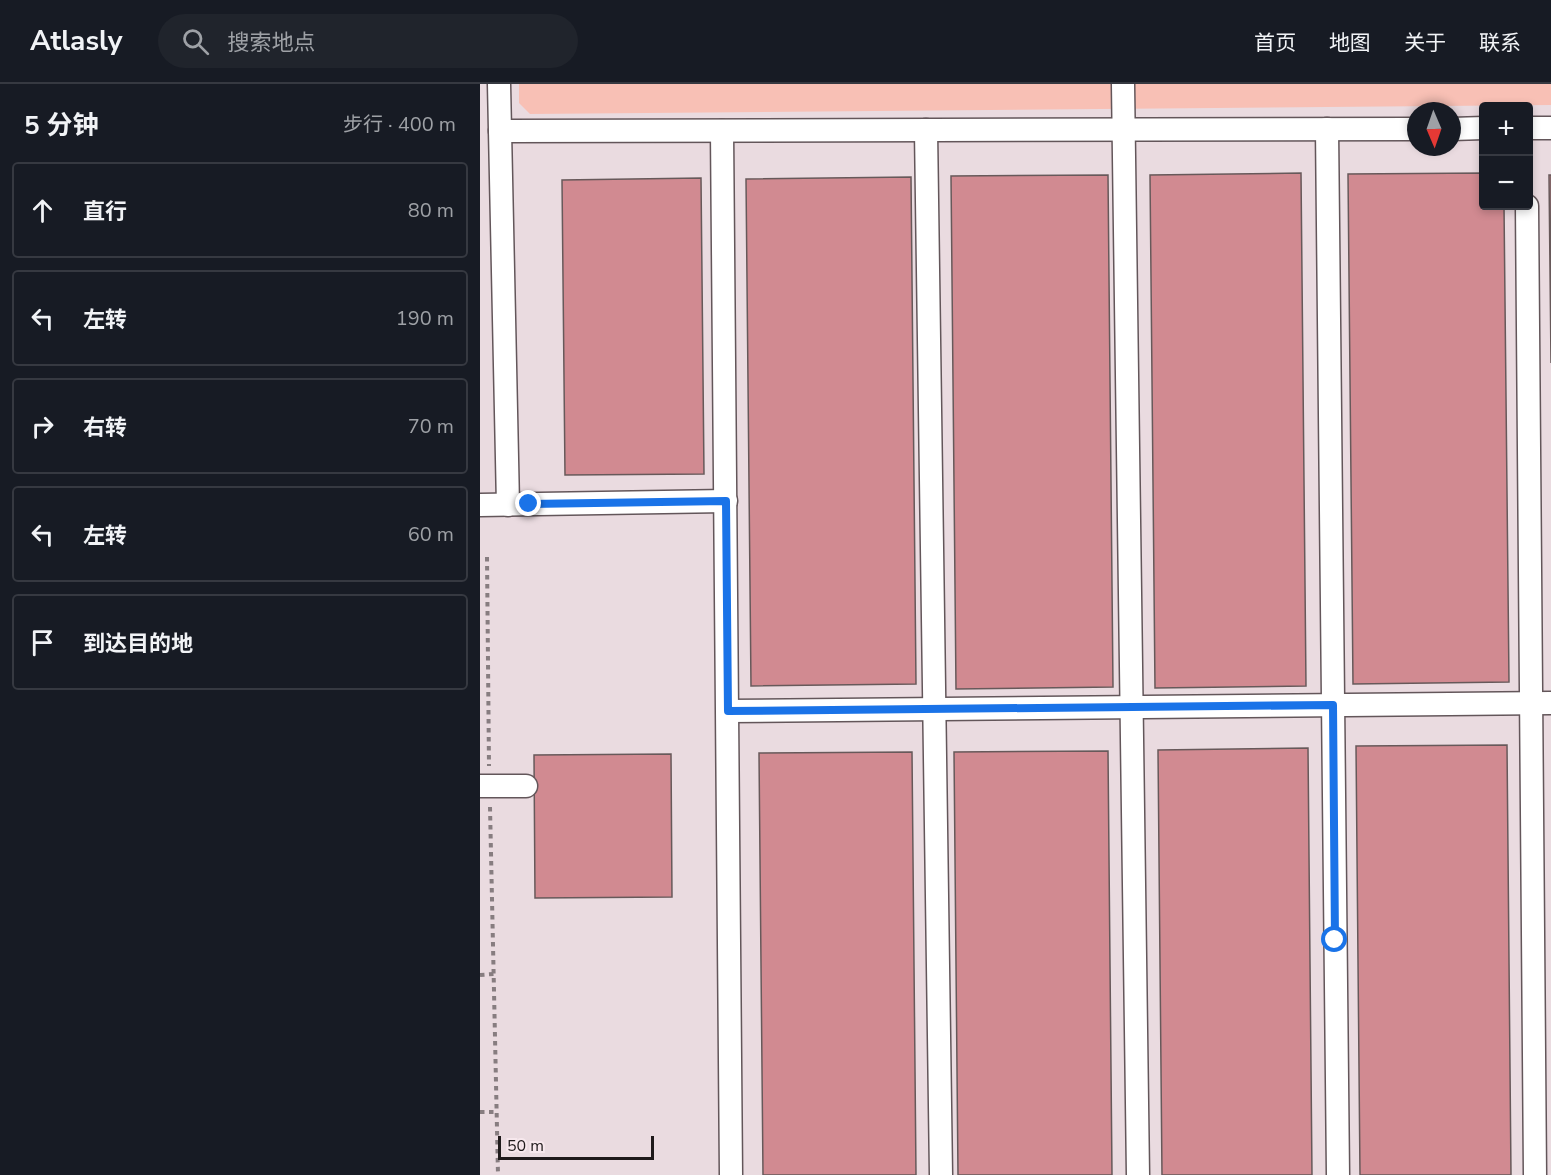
<!DOCTYPE html>
<html lang="zh">
<meta charset="utf-8">
<style>
:root{--surface:#171b24;--page:#20242c;--text:#f1f3f6;--muted:#9ea1a6;--line:#363941}
body{margin:0;font-family:"Nunito Sans","Noto Sans SC",sans-serif;background:var(--page);color:var(--text)}
.controls{position:absolute;right:18px;top:18px;display:grid;overflow:hidden;border-radius:6px;box-shadow:0 3px 9px #0003}
.controls button{width:54px;height:54px;display:grid;place-items:center;padding:0;border:0;border-bottom:2px solid var(--line);background:var(--surface);color:var(--text);font:30px sans-serif}
.compass{position:absolute;left:927px;top:18px;width:54px;height:54px;border-radius:50%;background:var(--surface);box-shadow:0 3px 9px #0003;rotate:178deg}
.scale{position:absolute;left:18px;bottom:15px;width:156px;box-sizing:border-box;padding-left:6px;border:3px solid #1f1a1b;border-top:0;font-size:16px;line-height:21px;white-space:nowrap;color:#1f1a1b;-webkit-text-stroke:4px #f7e8ed;paint-order:stroke}
.stop{position:absolute;width:18px;height:18px;margin:-14px;border:4px solid #1a73e8;border-radius:50%;background:#fff}
.stop.end{background:#1a73e8;border-color:#fff;box-shadow:0 2px 6px #0008}
.list{margin:0;padding:0;list-style:none}
h2{display:flex;justify-content:space-between;align-items:center;height:78px;margin:0;padding:0 24px;font-size:26px}
h2 small{font-size:20px;font-weight:400;color:var(--muted)}
.list li{display:grid;grid-template-columns:39px 1fr auto;gap:18px;align-items:center;box-sizing:border-box;height:96px;margin:0 12px 12px;padding:0 12px;border:2px solid var(--line);border-radius:6px}
.list b{display:block;font-size:22px;white-space:nowrap}
.list em{font-size:20px;font-style:normal;color:var(--muted)}
.icon{flex:none;width:33px;height:33px;fill:none;stroke:currentColor;stroke-width:2;stroke-linecap:round;stroke-linejoin:round}
.map{position:relative;flex:none;width:1071px;height:1091px;overflow:hidden}
header{display:flex;align-items:center;gap:36px;box-sizing:border-box;height:84px;padding:0 30px;background:var(--surface);border-bottom:2px solid var(--line)}
header strong{font-size:28px}
nav{display:flex;gap:33px;margin-inline-start:auto;font-size:21px}
.search{width:420px;height:54px;background:var(--page);display:flex;align-items:center;gap:15px;box-sizing:border-box;padding:0 21px;border-radius:33px;color:var(--muted);font-size:22px}
main{display:flex}
aside{flex:1;background:var(--surface)}
.map>svg:first-child{display:block}
</style>
<header>
<strong>Atlasly</strong>
<div class="search"><svg class="icon" aria-label="search" viewBox="0 0 24 24"><circle cx="10" cy="10" r="6"/><path d="M15 15l6 6"/></svg>搜索地点</div>
<nav><a>首页</a><a>地图</a><a>关于</a><a>联系</a></nav>
</header>
<main>
<aside>
<h2>5 分钟<small>步行 · 400 m</small></h2>
<ul class="list">
<li><svg class="icon" aria-label="ahead" viewBox="0 0 24 24"><path d="M12 20V5M6 11l6-6 6 6"/></svg><div><b>直行</b></div><em>80 m</em></li>
<li><svg class="icon" aria-label="left" viewBox="0 0 24 24"><path d="M17 20v-9H6M10 6l-5 5 5 5"/></svg><div><b>左转</b></div><em>190 m</em></li>
<li><svg class="icon" aria-label="right" viewBox="0 0 24 24"><path d="M7 20v-9h11M14 6l5 5-5 5"/></svg><div><b>右转</b></div><em>70 m</em></li>
<li><svg class="icon" aria-label="left" viewBox="0 0 24 24"><path d="M17 20v-9H6M10 6l-5 5 5 5"/></svg><div><b>左转</b></div><em>60 m</em></li>
<li><svg class="icon" aria-label="arrive" viewBox="0 0 24 24"><path d="M6 21V4h12l-3 4 3 4H6"/></svg><div><b>到达目的地</b></div></li>
</ul>
</aside>
<div class="map">
<svg width="1071" height="1091" viewBox="0 0 1071 1091">
<rect width="100%" height="100%" fill="#eadbe0"/>
<path fill="#f8c0b5" d="M39,0H1071V21L50,30L39,19Z"/>
<g fill="#d18a91" stroke="#67595a" stroke-width="1.5">
<path d="M821,89L826,602L675,604L670,91Z"/>
<path d="M1004,89V122H1024L1029,598L873,600L868,90Z"/>
<path d="M628,91L633,603L476,605L471,92Z"/>
<path d="M1069,91H1071V279Z"/>
<path d="M431,93L436,600L271,602L266,95Z"/>
<path d="M221,94L224,390L85,391L82,96Z"/>
<path d="M1027,661L1031,1091H880L876,662Z"/>
<path d="M828,664L832,1091H682L678,666Z"/>
<path d="M628,667L632,1091H478L474,668Z"/>
<path d="M432,668L436,1091H283L279,669Z"/>
<path d="M191,670L192,813L55,814L54,671Z"/>
</g>
<g fill="none" stroke-linecap="round" stroke-linejoin="round">
<g stroke="#63565a" stroke-width="25">
<g id="minor">
<path d="M19,0L28,421"/>
<path d="M643,0L658,1091"/>
<path d="M1048,44H1071"/>
<path d="M847,45L858,1091"/>
<path d="M972,45L1004,44"/>
<path d="M446,46L461,1091"/>
<path d="M20,47L936,45"/>
<path d="M242,47L251,1091"/>
<path d="M1047,122L1055,1091"/>
<path d="M0,421L246,417"/>
<path d="M248,627L1071,619"/>
<path d="M0,702H46"/>
</g>
</g>
<g stroke="#877d80" stroke-width="4" stroke-dasharray="4.5 4.5" stroke-linecap="butt">
<path d="M7,473L9,682"/>
<path d="M10,723L18,1091"/>
<path d="M0,891L14,890"/>
<path d="M0,1028H17"/>
</g>
<use href="#minor" stroke="#fff" stroke-width="22"/>
</g>
<g fill="none" stroke-linecap="round" stroke-linejoin="round">
<path stroke="#1a73e8" stroke-width="8" d="M49,420L246,417L248,627L853,621L855,856"/>
</g>
</svg>
<div class="controls">
<button>+</button>
<button>−</button>
</div>
<svg class="compass" viewBox="-18 -18 36 36"><path d="M0-13l5 13h-10z" fill="#e53935"/><path d="M0 13l5-13h-10z" fill="#9ea1a6"/></svg>
<div class="scale">50 m</div>
<div class="stop" style="left:855px;top:856px"></div>
<div class="stop end" style="left:49px;top:420px"></div>
</div>
</main>
